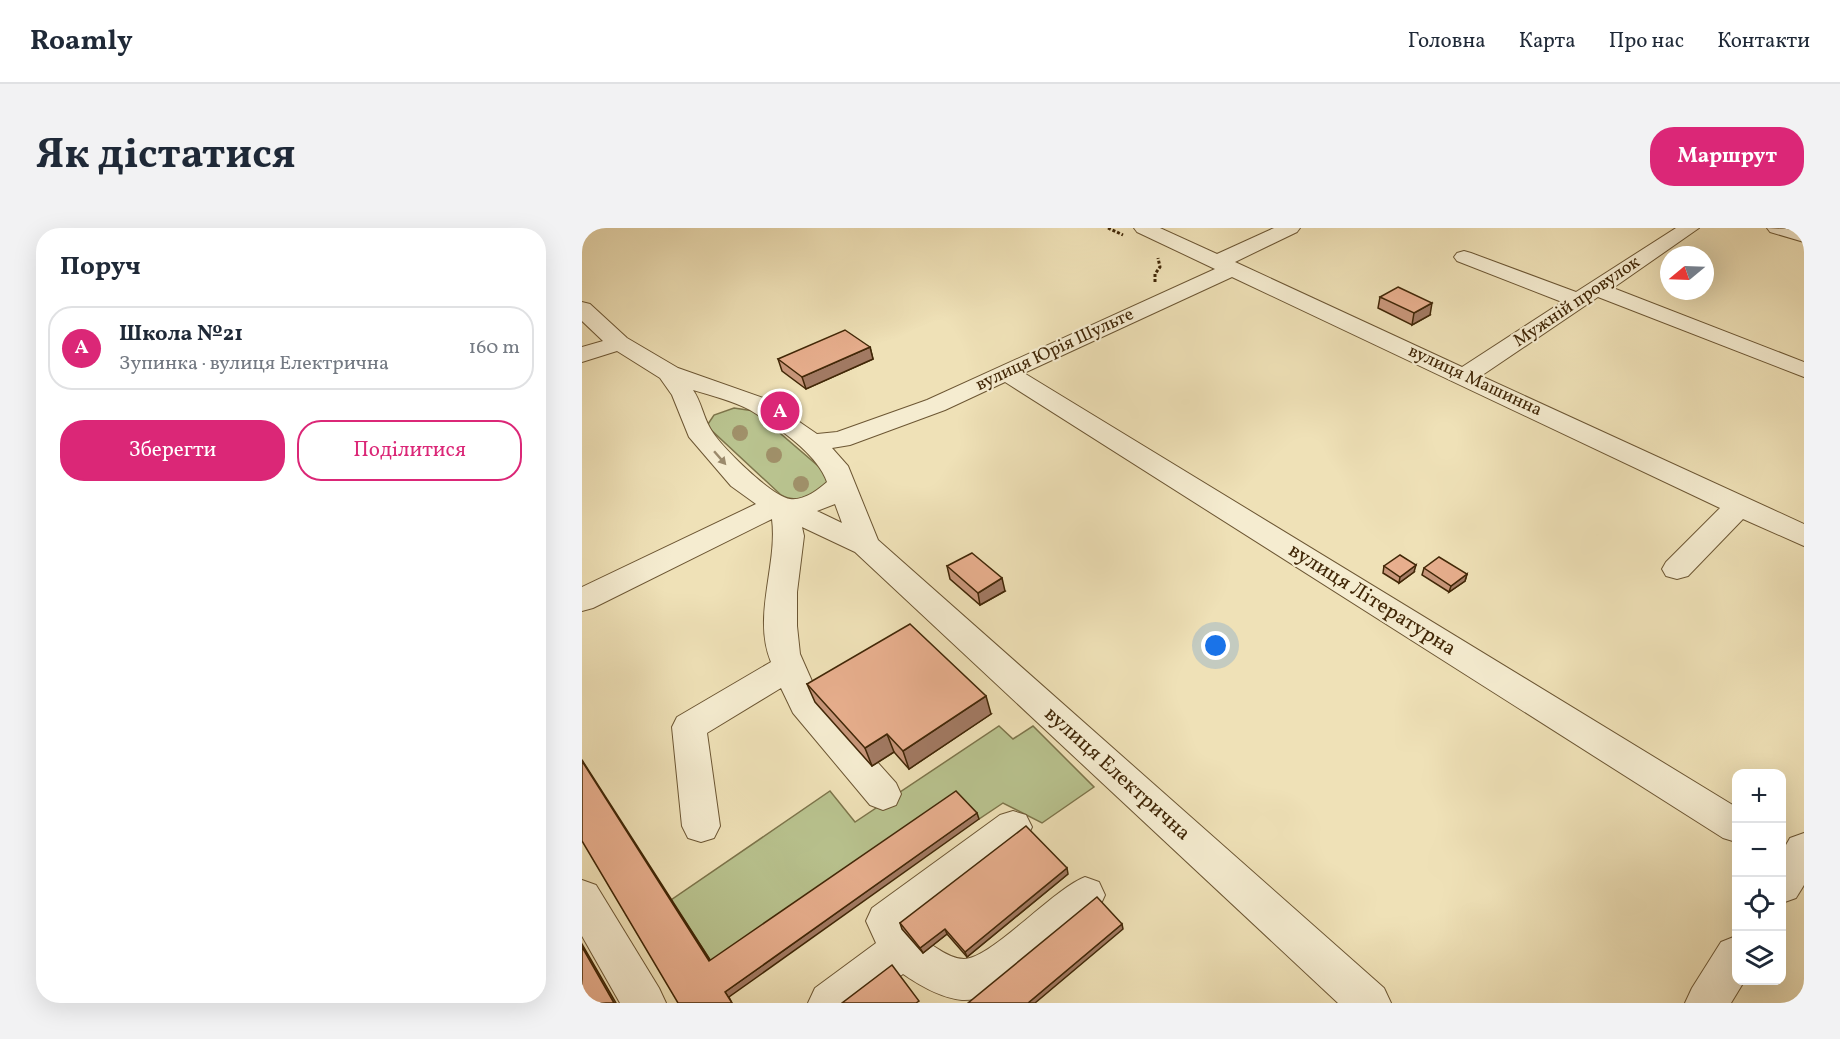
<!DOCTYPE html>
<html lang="uk">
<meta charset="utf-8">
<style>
:root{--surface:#fff;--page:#f2f2f3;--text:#1f2937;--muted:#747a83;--line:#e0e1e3;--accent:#db2777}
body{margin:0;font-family:Vollkorn,serif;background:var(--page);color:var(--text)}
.controls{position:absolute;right:18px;bottom:18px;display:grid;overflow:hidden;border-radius:12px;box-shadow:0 6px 24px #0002}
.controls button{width:54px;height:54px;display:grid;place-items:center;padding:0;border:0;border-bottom:2px solid var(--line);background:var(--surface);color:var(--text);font:30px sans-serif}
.compass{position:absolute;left:1078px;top:18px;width:54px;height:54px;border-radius:50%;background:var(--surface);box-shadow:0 6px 24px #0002;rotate:251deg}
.you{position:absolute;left:634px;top:418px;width:21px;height:21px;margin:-15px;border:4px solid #fff;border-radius:50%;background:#1a73e8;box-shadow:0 0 0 9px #1a73e833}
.badge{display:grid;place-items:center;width:39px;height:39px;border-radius:50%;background:var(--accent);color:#fff;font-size:20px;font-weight:700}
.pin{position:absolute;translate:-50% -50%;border:3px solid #fff;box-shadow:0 2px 6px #0006}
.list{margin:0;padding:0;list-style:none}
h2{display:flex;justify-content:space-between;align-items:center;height:78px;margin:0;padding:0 24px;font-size:26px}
h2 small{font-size:20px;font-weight:400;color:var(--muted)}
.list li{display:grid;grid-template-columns:39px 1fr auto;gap:18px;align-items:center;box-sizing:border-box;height:84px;margin:0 12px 12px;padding:0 12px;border:2px solid var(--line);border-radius:24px}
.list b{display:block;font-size:22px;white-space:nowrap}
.list p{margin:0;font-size:20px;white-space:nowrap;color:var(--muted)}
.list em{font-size:20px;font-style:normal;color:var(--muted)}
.actions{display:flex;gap:12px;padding:18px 24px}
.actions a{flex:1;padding:14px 0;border:2px solid var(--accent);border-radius:24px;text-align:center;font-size:21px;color:var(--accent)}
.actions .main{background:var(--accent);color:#fff}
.icon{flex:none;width:33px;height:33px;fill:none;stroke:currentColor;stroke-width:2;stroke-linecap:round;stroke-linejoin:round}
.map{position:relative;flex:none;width:1222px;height:775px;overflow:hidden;border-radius:24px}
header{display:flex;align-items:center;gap:36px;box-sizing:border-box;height:84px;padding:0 30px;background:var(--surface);border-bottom:2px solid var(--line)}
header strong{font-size:28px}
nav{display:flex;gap:33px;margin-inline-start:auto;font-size:21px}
.intro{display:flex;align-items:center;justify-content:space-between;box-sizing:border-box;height:144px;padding:0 36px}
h1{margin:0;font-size:42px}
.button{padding:15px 27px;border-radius:24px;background:var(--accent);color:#fff;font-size:21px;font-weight:700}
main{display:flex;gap:36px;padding:0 36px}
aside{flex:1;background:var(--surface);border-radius:24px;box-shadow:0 6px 24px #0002}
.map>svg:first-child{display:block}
</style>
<header>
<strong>Roamly</strong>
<nav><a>Головна</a><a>Карта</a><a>Про нас</a><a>Контакти</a></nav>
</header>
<div class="intro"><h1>Як дістатися</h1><a class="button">Маршрут</a></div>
<main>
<aside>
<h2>Поруч<small></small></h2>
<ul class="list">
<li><span class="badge">A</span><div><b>Школа №21</b><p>Зупинка · вулиця Електрична</p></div><em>160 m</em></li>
</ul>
<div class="actions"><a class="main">Зберегти</a><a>Поділитися</a></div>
</aside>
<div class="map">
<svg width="1222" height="775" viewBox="0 0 1222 775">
<rect width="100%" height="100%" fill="#efe1b7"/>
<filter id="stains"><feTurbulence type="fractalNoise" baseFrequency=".00333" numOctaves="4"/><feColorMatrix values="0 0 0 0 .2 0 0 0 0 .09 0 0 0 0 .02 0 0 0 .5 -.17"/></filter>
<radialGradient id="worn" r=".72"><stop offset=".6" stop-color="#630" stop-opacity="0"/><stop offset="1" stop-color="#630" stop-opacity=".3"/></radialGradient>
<g fill="#b9c38f" stroke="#7d754b" stroke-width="1.5">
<path d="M152,180L172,183L242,243L246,257C230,266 217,277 199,267L127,200L126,196L132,187Z"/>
<path d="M417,498L431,511L451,498L512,559L460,595L421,575L397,591L376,569L132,738L89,672L248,563L273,594Z"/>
</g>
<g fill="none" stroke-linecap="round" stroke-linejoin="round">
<g stroke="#6c5633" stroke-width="2">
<g id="minor">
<path d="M552,0H578L635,26L692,0H718L715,4L653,34L880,139L980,74L875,33L872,29L875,25L882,23L889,25L994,64L1094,0H1117L1031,60L1222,134V149L1016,69L899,148L1222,296V318L1161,291L1106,348L1095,351L1084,348L1080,341L1084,334L1138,280L650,49L442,145L1154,579V614L1141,610L423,154L363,182L268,217L250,220L266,238L296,312L802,760L809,775H756L273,324L220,299L222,308L215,364V398L218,426L237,469L314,555L319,566L314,577L301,582L288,577L211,485L199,460L125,505L138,598L132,610L119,614L106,610L100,598L90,499L95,489L189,434C170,388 196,337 190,291L11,380L0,383V359L174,276L149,258L107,209L90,167L78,150L35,123L0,134V119L21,113L0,93V74L8,76L45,110L96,140L184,171L235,206L255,204L345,172L633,41L555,4ZM111,162C128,167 151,173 168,182C194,198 235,225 245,254C236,262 221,273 208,271C189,268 137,217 128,200C121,188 119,173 111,162ZM253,276L260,295L235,283Z"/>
<path d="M1185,0L1222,2V14L1188,4Z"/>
<path d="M431,583L444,587L450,599L444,611L329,698C335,708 343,713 353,719C362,725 372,731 382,731C409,731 471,661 503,649L517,654L523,667L517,680C489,704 417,775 380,772C359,770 337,757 321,746L283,775H226L233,760L294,715L284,693L290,680L418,587Z"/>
<path d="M1222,605V657L1214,670L1200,675V624L1208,610Z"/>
<path d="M0,652L14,657L77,760L84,775H38L0,708Z"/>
<path d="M1154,708V752H1163L1149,775H1103L1110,760L1139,714Z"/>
</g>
</g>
<g stroke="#412707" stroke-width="3" stroke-dasharray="3 2" stroke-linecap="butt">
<path d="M526,0L541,7"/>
<path d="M573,54V46L578,39L576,30"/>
</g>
<use href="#minor" fill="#f5ecd0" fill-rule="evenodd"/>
</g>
<g fill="#a09069">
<circle cx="158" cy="205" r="8"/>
<circle cx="192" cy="227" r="8"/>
<circle cx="219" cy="256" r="8"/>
</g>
<g fill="#c8967a" stroke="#412707" stroke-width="1.5">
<path d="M798,69L848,87L830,97L796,80Z"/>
<path d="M288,119L291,131L224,161L200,143L196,131Z"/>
<path d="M365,338L423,363L398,377L368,351Z"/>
<path d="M802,338L832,344L817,355L801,345Z"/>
<path d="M842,340L885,346L883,353L867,364L840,347Z"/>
<path d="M225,456L409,486L327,541L312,524L290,538L233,474Z"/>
<path d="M486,646L385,729L365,706L341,725L320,701L318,695Z"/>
</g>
<g fill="#a27a63" stroke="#412707" stroke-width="1.5">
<path d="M850,75L848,87L830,97L832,85Z"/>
<path d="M288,119L291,131L224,161L220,149Z"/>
<path d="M834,337L832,344L817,355L818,349Z"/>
<path d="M885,346L883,353L867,364L869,358Z"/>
<path d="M420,350L423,363L398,377L396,365Z"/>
<path d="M404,468L409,486L327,541L321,523Z"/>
<path d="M305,506L312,524L290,538L283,520Z"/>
<path d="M0,532L132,738L127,733Z"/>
<path d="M395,585L397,591L147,769L150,775L143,764Z"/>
<path d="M485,640L486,646L385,729L383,724Z"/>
<path d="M540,696L541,701L453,775H446Z"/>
<path d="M363,701L365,706L341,725L338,720Z"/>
<path d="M0,716L34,775H32L0,719Z"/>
</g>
<g fill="#e8af8e" stroke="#412707" stroke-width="1.5">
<path d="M816,59L850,75L832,85L798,69Z"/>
<path d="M263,102L288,119L220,149L196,131Z"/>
<path d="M390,325L420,350L396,365L365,338Z"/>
<path d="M818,327L834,337L818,349L802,338Z"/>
<path d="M857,329L885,346L869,358L842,340Z"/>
<path d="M328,396L404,468L321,523L305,506L283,520L225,456Z"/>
<path d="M0,533L127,733L374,563L395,585L143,764L150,775H96L0,613Z"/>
<path d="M444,598L485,640L383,724L363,701L338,720L318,695Z"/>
<path d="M515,669L540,696L446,775H386Z"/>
<path d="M0,719L32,775H0Z"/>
<path d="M310,737L337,773L334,775H260Z"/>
</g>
<defs><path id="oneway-solid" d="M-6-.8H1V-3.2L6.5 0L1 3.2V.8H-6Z" transform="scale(1.5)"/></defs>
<use fill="#9b8a6c" href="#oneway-solid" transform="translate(138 230) rotate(49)"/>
<g text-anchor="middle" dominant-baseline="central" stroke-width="4.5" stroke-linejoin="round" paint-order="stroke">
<g font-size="18" fill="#412707" stroke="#f5ecd0">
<text transform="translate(995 74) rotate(-34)">Мужній провулок</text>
<text transform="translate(473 122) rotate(-25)">вулиця Юрія Шульте</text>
<text transform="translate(893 153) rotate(25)">вулиця Машинна</text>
</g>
<g font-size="21" fill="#412707" stroke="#f5ecd0">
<text transform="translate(790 372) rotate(32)">вулиця Літературна</text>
<text transform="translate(535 546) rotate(42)">вулиця Електрична</text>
</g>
</g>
<rect width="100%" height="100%" filter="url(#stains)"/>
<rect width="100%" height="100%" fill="url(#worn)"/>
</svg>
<div class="controls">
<button>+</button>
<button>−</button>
<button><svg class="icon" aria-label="locate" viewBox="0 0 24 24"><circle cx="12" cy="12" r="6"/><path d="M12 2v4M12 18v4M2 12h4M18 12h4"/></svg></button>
<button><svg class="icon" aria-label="layers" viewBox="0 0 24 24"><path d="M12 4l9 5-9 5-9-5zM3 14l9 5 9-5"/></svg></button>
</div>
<svg class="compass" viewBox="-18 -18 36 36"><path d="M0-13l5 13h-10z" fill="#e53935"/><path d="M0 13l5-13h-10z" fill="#747a83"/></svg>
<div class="you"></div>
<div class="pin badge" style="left:198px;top:183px">A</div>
</div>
</main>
